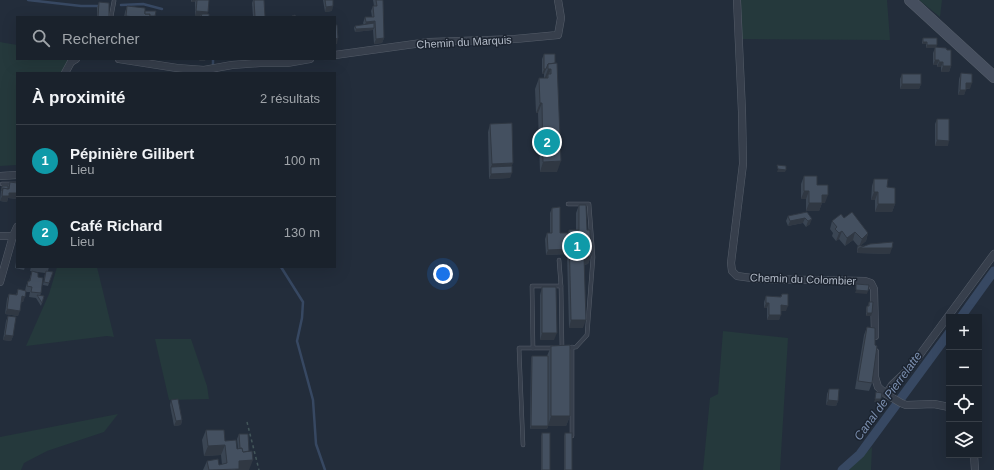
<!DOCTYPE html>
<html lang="fr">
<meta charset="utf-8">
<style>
:root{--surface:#1a222c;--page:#232a34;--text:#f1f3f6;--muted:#9fa4a9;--line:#383f48;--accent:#89aff6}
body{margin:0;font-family:Helvetica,sans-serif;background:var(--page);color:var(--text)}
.controls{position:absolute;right:12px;bottom:12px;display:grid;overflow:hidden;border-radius:0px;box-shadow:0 4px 16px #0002}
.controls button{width:36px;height:36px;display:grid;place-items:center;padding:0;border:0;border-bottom:1px solid var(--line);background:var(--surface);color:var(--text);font:20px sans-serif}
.you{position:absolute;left:443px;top:274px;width:14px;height:14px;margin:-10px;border:3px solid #fff;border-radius:50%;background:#1a73e8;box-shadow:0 0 0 6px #1a73e833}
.badge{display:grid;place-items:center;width:26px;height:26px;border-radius:50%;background:var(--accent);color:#fff;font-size:13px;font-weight:700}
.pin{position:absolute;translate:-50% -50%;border:2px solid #fff;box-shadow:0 1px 4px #0006}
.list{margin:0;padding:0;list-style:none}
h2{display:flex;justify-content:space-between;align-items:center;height:52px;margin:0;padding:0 16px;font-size:17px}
h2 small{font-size:13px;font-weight:400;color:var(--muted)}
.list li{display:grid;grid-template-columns:26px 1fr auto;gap:12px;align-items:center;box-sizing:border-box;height:72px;padding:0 16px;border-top:1px solid var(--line)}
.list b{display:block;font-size:15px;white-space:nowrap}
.list p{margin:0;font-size:13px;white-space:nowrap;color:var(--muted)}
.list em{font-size:13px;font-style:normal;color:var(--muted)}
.icon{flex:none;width:22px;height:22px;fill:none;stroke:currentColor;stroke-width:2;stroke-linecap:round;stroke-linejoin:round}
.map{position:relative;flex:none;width:994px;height:470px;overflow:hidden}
.search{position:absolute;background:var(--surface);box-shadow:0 4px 16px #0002;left:16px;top:16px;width:320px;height:44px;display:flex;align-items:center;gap:10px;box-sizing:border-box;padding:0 14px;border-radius:0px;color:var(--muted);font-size:15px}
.panel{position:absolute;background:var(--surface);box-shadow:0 4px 16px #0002;left:16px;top:72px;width:320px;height:196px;border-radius:0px}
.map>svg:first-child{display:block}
</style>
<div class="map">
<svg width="994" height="470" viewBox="0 0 994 470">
<rect width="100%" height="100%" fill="#232d3b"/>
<g fill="#25393c">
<path d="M741,0H887L890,40L742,39Z"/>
<path d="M919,0H942L940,17Z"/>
<path d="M0,42L17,45V59H68L64,73H17V165L0,166Z"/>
<path d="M57,267H97L114,337L107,336L26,346L49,294Z"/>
<path d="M723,331L788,338L780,470H703L710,398L718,394Z"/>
<path d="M155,339H191L207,386L209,399L169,400Z"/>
<path d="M118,414L104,432L47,451L24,463L21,470H0V437Z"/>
<path d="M872,447L871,470H847Z"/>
</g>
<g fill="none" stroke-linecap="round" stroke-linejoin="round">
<g stroke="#374862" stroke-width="2.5">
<path d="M28,0L81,6H99"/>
<path d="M121,5L143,4L162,9"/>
<path d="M213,59V67L217,73"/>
<path d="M281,267L303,302L302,318L297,341L313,400L316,444L325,470"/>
</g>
<g stroke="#374862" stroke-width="9">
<path d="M961,317L994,271"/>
<path d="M842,470L860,454L949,333"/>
</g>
<g stroke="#555d69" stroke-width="4.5">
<g id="lane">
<path d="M111,17L114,1"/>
<path d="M2,184H17"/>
<path d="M561,286L562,348"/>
<path d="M572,347V436"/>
<path d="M553,348H533L532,286H561L559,260"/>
<path d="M565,348L576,347L587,335L593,257L589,204H568"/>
<path d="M523,445L519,348H533"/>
</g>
</g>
<g stroke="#555d69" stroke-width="8">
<g id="street">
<path d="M737,0L742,112L743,164L731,263L732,271L737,276L759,279L865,281L871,283L874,289L875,336"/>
<path d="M335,55L429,42L515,39L558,35L561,18L558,0"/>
<path d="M119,59L177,68L204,70L232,65L260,63H287L310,59"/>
<path d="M65,73L71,62L76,59"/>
<path d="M0,176L17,175"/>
<path d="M0,236H13"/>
<path d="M0,282L13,236L17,227"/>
<path d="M875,352V377L878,387L886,394L901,403L906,405L934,404L949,407"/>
<path d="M886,394L892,385L910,368L994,254"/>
<path d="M974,455L975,470"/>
</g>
</g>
<g stroke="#555d69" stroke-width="12">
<path id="secondary" d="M910,0L994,77"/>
</g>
<path stroke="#43565a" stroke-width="1.5" stroke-dasharray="3 3" stroke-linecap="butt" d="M247,422L259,470"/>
<use href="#lane" stroke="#373f4c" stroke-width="3.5"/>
<use href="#street" stroke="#373f4c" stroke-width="7"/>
<use href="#secondary" stroke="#454e5e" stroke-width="11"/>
</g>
<g fill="#3a4553">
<path d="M191,0H209L207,14L209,17H200V16H195V2H191Z"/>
<path d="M253,0H264L265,17H253L252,3Z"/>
<path d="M323,0H333L332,11L325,12Z"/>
<path d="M373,0H383L384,38L382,43L374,44L373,30L355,32L354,28L355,26L364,25L363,23L365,17H372L371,11L373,6H374Z"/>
<path d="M99,2L109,17H97V7Z"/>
<path d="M127,6L145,11H156L155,17H124L125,12Z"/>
<path d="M923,38L936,47L951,66L949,72H941V67H937V65H933V53L935,48H926V44H922V41Z"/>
<path d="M544,54H555L557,172H540L538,113H536L535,89L539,78H544V74H542V59Z"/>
<path d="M961,73L970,89H966L964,95H958L959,79Z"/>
<path d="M902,74L921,84L919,89H900V79Z"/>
<path d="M937,119L948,146H935V124Z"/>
<path d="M490,124L512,166L510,178L489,179L488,132Z"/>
<path d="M804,176L817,185L825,203H822L819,211H806V199H801V184Z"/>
<path d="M874,179L887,187L895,204L892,212H875V200H871L872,186Z"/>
<path d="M10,182L17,183V199L8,198L7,202L0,201L1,189L2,186H8Z"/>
<path d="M579,205L587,230L591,256L588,264L584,265L583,328H569L567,254L546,255L545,239L547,233H550V213L552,208L560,233H568L569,230H576V213Z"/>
<path d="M807,212L810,224L806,227L803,223L788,226L786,221L788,216Z"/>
<path d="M844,218L868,233L866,241L860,246L890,254L857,253V248L858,246L853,240L845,246L839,239L836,241L832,236L833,233L830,229L832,221Z"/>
<path d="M16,262H17V267H25L24,270L15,268Z"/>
<path d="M31,267H49L48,271L53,272L48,286L43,285L45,273L30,271Z"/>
<path d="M32,271L38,277L41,293L40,296H44L41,306L36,298L29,297L30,292H26L23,302H21L18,316L5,314L7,299L9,294L16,295L18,289L25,291L26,286L28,281H29Z"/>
<path d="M542,287L554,340H540V295Z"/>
<path d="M782,294L786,311H781L779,320H767V308H764V302L766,296L780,297Z"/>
<path d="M869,302L871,316H866V308L867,306H868Z"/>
<path d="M8,316L13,336L11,341L3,340L6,321Z"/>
<path d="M867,327L872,383L869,391L855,389L864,335Z"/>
<path d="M551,346L570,416L566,426H548L547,429H530L531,358L532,356H547Z"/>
<path d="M829,389L838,401L836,406L826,405L827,394Z"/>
<path d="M171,400L182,420L181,425L174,426L170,405Z"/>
<path d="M206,430L237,449H238L237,439L239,434L249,470H203L207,461L219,465H222L221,455L204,456L202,440Z"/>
<path d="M542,433L550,470H541V436Z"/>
<path d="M565,433L572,470H564V436Z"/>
</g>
<g fill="#303843">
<path d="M192,0H196L195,2H191Z"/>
<path d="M333,6L332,11L325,12L326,7Z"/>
<path d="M196,11L208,12L206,17L202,14L200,16H195Z"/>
<path d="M375,21L373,26L364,27L366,22Z"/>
<path d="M374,28L373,30L355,32L356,29Z"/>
<path d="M338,38L337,44H335V39Z"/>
<path d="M384,38L382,43L374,44L376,39Z"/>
<path d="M923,42H927L926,44H922Z"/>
<path d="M927,45H937L936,48H926Z"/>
<path d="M200,59H206L205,61H199Z"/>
<path d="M935,60H939L937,65H933Z"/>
<path d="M939,62H943L941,67H937Z"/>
<path d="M943,66H951L949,72H941Z"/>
<path d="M544,69H546L544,74H542Z"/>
<path d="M548,69H551L548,76V74L546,80H544Z"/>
<path d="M966,83H972L970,89L964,88Z"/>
<path d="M902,84H921L919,89H900Z"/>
<path d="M960,90H966L964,95H958Z"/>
<path d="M540,103H542L538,113H536Z"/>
<path d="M937,140L949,141L948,146H935Z"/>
<path d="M561,161L557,172H540L543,162Z"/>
<path d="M513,163L510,171L491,167L492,164Z"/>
<path d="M778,169L786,170L785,172H777Z"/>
<path d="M512,173L510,178L489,179L491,174Z"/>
<path d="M804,191H809L806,199H801Z"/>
<path d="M874,192H878L875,200H871Z"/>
<path d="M9,193H17V199L8,198L7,202L0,201L2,196Z"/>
<path d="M822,195H828L825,203H819Z"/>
<path d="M809,203H822L819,211H806Z"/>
<path d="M878,204H895L892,212H875Z"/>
<path d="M805,218L803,223L788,226L790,221Z"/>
<path d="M812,219L810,224L806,227L808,221Z"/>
<path d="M842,231L839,239L836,241L839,233Z"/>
<path d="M855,232L853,240L845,246L847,238Z"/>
<path d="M868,233L866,241L859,247L862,239Z"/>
<path d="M859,248H892L890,254L857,253Z"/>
<path d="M569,249L567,254L546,255L548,250Z"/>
<path d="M591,256L588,264L581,265L584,257Z"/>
<path d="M301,267H312L311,268H301Z"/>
<path d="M856,290L868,291L867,294L855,293Z"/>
<path d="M22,296L25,297L23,302L20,301Z"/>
<path d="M766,303H769L767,308H764Z"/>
<path d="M781,305L788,306L786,311H779Z"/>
<path d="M7,309L20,311L18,316L5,314Z"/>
<path d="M867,313H872L871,316H866Z"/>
<path d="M769,315H781L779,320H767Z"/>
<path d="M571,320H586L583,328H569Z"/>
<path d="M542,333H557L554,340H540Z"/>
<path d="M5,335L13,336L11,341L3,340Z"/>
<path d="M875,399H881L880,402H874Z"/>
<path d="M828,400L838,401L836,406L826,405Z"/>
<path d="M551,416H570L566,426H548Z"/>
<path d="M182,420L181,425L174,426L176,421Z"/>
<path d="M531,426H548L547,429H530Z"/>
<path d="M225,445L221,455L204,456L208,446Z"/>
<path d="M253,460L249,470H235L239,461Z"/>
</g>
<g fill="#445060" stroke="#303843">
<path d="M197,0H209L208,12L196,11Z"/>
<path d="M254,0H264L265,17H255Z"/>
<path d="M325,0H333V6L326,7Z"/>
<path d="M376,0H383L384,38L376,39L375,21L366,22L365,17H374L373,6H377Z"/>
<path d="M99,2L109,3V17H98Z"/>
<path d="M127,6L145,8V14H150V17H134L126,16Z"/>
<path d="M145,11H156L155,16H150V14H145Z"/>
<path d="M202,14H209V17H201Z"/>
<path d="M295,15L296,17H292V16Z"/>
<path d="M374,23V28L356,29L355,26Z"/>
<path d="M335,25H337L338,38L335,39Z"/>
<path d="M923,38H937V45H927V42H923Z"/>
<path d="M935,47L946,48L947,50H951V66H943V62H939V60H935Z"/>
<path d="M544,54H555V63L548,64L546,69H544Z"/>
<path d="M557,63L561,161L543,162L542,103H540L539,78H548V74H551V69H548V64Z"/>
<path d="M961,73L972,74V83H966V90H960Z"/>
<rect x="902" y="74" width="19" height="10"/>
<path d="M937,119H949V141L937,140Z"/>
<path d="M512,123L513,163L492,164L490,124Z"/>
<path d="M777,165L786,166V170L778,169Z"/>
<path d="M512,166V173L491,174V167Z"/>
<path d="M804,176H817V185H828V195H822V203H809V191H804Z"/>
<path d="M874,179H888L887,187L895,188V204H878V192H874Z"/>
<path d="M10,182L17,183V193H9V196H2L3,188L9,189Z"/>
<path d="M2,186H8V189L3,188L2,191Z"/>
<path d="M579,205H586L587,230H590L591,256L584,257L586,320H571L569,230H579Z"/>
<path d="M560,207V233H568L569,249L548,250L547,233H552V208Z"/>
<path d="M807,212L812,219L808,221L805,218L790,221L788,216Z"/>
<path d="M852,212L868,233L862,239L855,232L847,238L842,231L839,233L835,229L837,227L832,221L841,214L844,218Z"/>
<path d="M893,242L892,248H859L870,244Z"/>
<path d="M858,246H864L859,248L858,251Z"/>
<path d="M32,271L38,273V277L43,278L41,293L31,292L32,287L27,286L28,281H30Z"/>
<path d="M46,271L53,272L49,283L44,282Z"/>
<path d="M856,284L869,285L868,291L856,290Z"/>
<path d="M542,287H556L557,333H542Z"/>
<path d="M18,289L26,291L25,297L22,296L20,311L7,309L9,294L17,295Z"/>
<path d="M782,294H788V306L781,305V315H769V303H766V296L781,297Z"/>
<path d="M37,295L44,296L42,303Z"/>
<path d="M869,302H873L872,313H867V306H869Z"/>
<path d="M8,316L16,317L13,336L5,335Z"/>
<path d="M867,327L875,328V345L877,346L872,383L858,381Z"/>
<path d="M570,345V416H551V346Z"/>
<path d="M532,356H548V426H531Z"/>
<path d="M829,389H839L838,401L828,400Z"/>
<path d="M876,392L882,393L881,399H875Z"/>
<path d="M178,399L182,420L176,421L171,400Z"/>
<path d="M206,430H224L225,441L236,440L237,449L242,448L243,452L252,451L253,460L239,461V469L209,470L207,461L218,459L219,465L227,463L225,445L208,446Z"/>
<rect x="542" y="433" width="8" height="37"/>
<rect x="565" y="433" width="7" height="37"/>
<path d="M239,434H248L249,451L243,452L242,448H240Z"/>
</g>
<g text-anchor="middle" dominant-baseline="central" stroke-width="3" stroke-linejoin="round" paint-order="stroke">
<g font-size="11" fill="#b2bac7" stroke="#1c2430">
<text transform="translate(464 42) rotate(-3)">Chemin du Marquis</text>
<text transform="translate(803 279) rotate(2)">Chemin du Colombier</text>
</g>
<g font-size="12" font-style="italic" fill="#7b8faf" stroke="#1c2430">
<text transform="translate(888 396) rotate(-54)">Canal de Pierrelatte</text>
</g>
</g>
</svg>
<div class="controls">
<button>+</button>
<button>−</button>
<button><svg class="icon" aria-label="locate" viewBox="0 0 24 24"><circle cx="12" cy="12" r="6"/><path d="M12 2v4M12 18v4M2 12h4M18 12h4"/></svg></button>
<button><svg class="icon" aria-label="layers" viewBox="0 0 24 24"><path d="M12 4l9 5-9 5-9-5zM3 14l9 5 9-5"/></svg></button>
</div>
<div class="you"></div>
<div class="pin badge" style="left:577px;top:246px;background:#0f9aa8">1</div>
<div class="pin badge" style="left:547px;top:142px;background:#0f9aa8">2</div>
<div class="search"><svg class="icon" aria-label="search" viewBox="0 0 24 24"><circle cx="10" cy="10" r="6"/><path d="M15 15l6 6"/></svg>Rechercher</div>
<section class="panel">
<h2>À proximité<small>2 résultats</small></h2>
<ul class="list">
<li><span class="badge" style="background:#0f9aa8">1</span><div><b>Pépinière Gilibert</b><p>Lieu</p></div><em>100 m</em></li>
<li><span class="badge" style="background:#0f9aa8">2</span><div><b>Café Richard</b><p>Lieu</p></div><em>130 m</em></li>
</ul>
</section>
</div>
